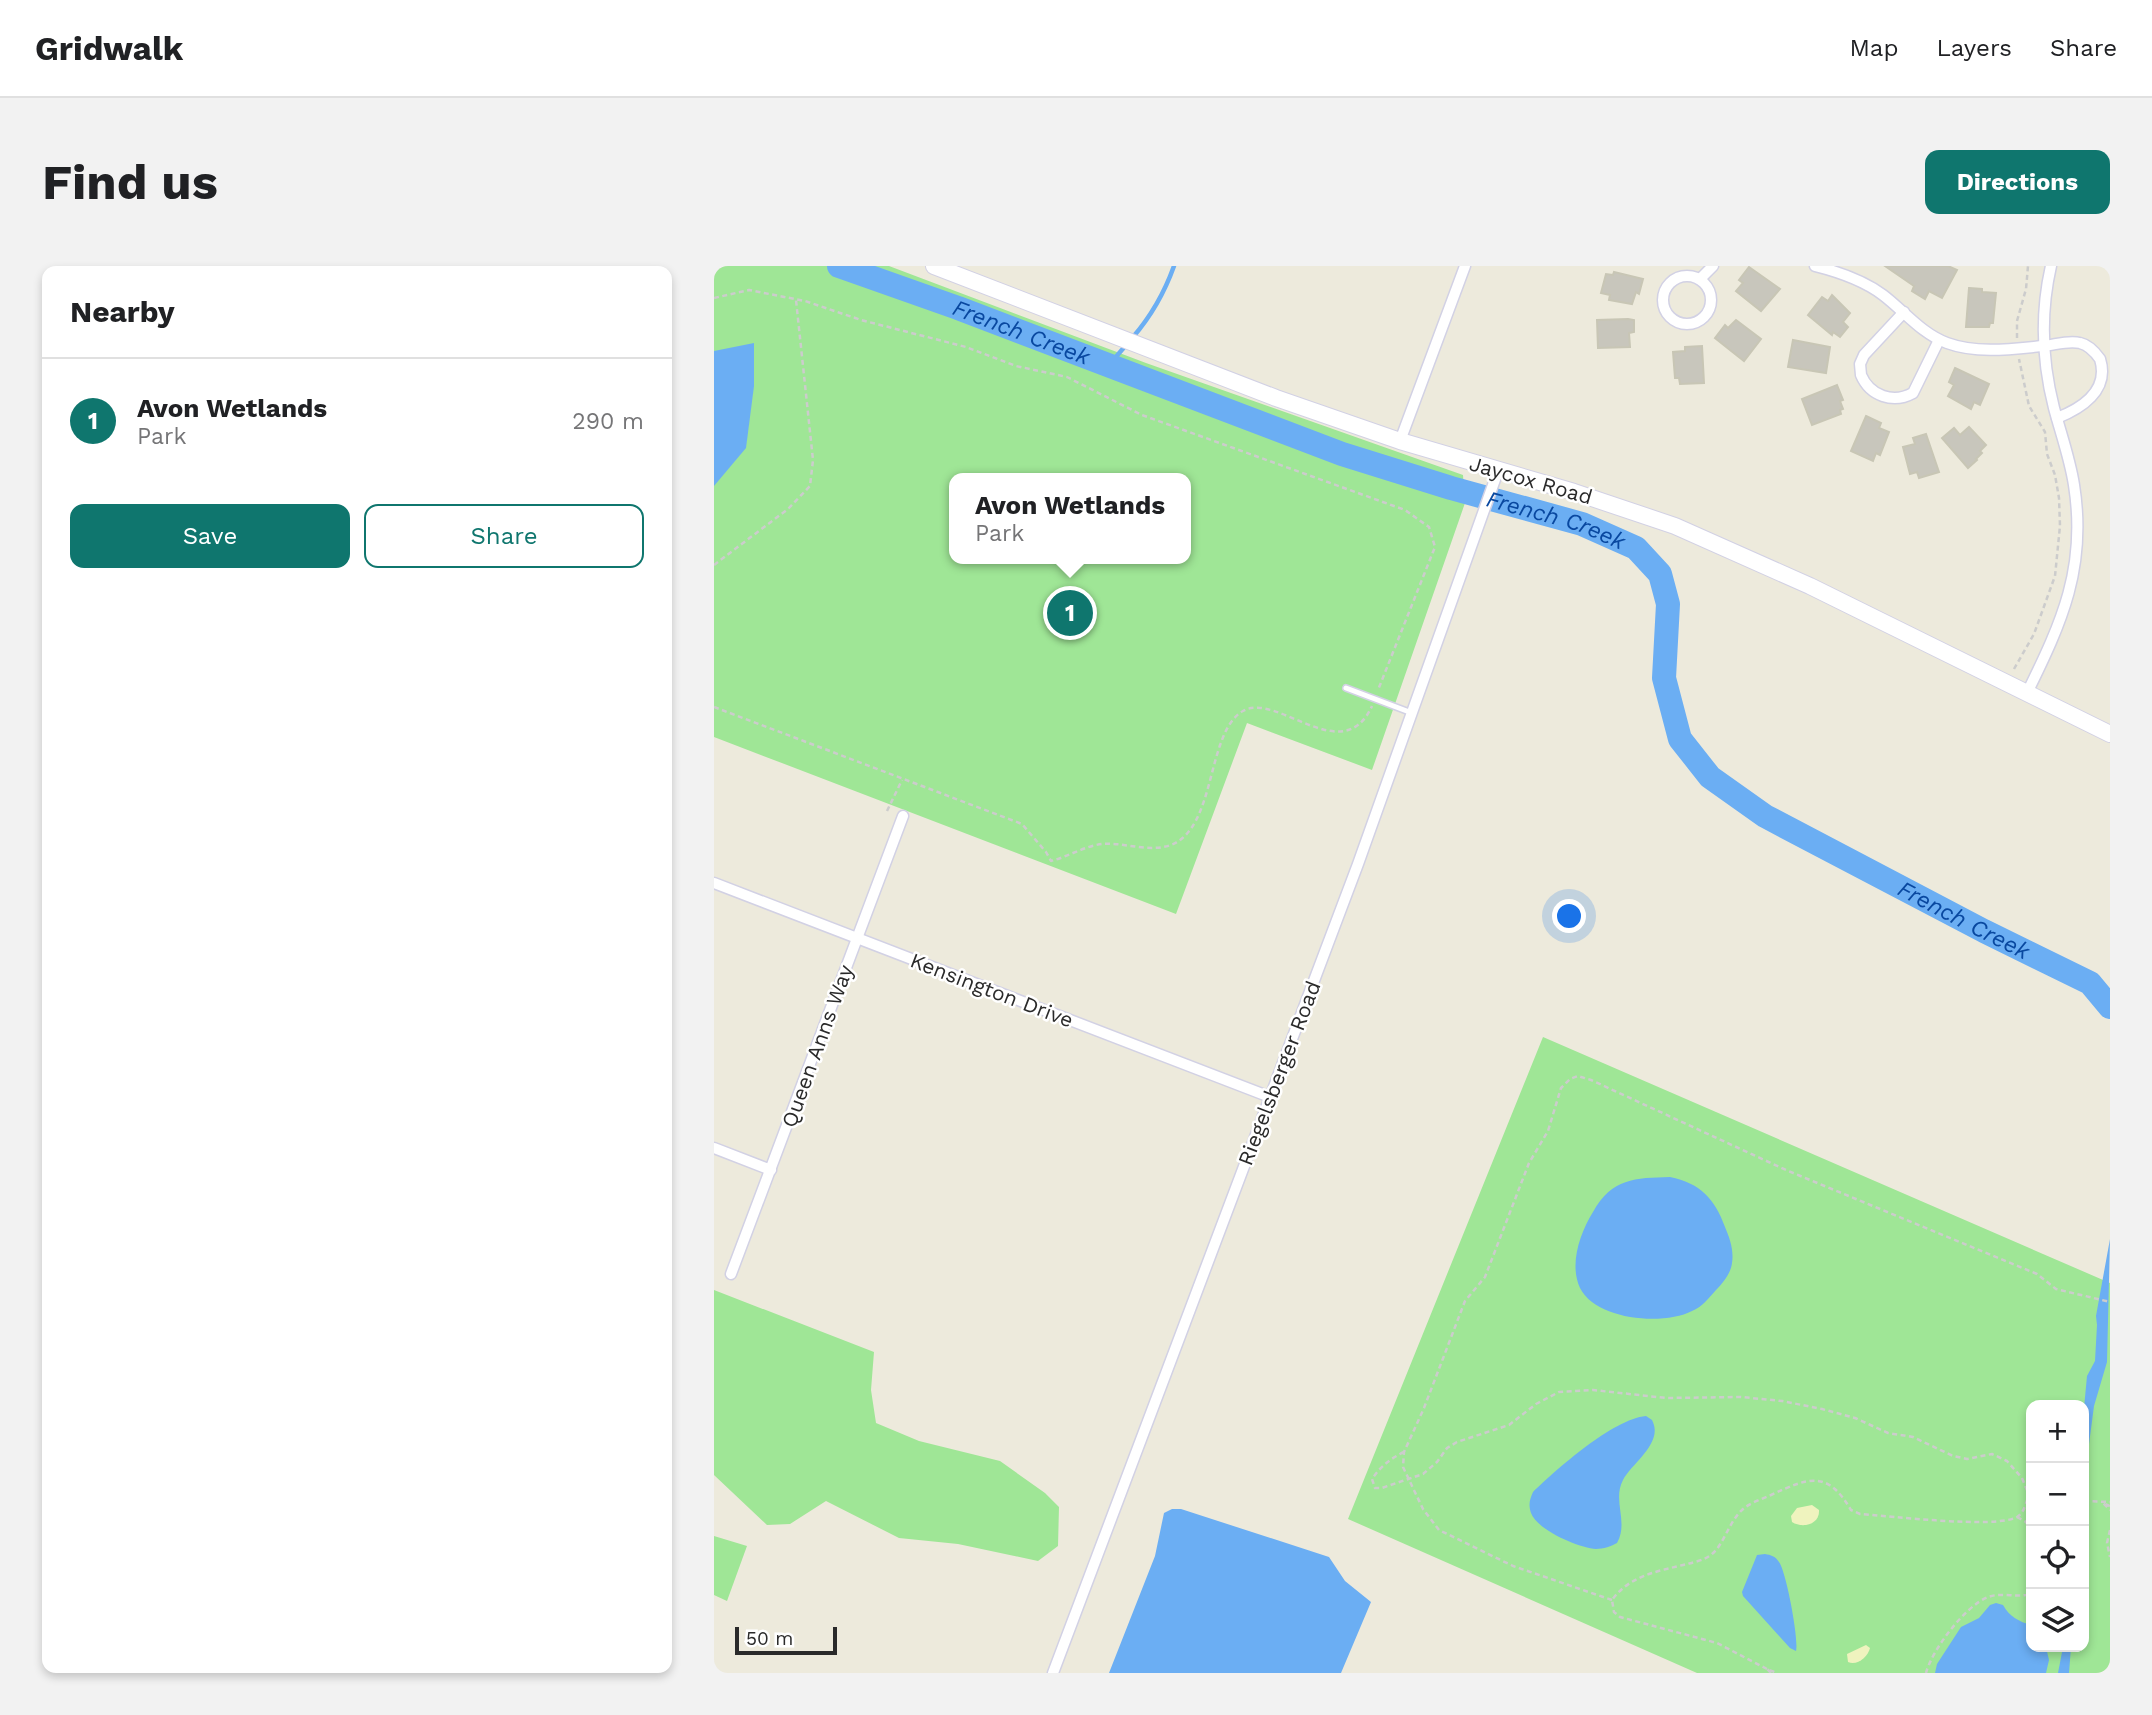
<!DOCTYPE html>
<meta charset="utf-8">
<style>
:root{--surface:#fff;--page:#f2f2f2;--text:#202124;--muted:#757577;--line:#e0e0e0;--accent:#0f766e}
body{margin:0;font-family:"Work Sans",sans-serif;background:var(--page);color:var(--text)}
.controls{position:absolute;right:21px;bottom:21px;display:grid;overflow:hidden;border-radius:14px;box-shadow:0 4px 10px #0003}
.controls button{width:63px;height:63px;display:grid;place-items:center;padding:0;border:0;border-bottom:2px solid var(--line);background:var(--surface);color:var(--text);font:35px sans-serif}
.scale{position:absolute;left:21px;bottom:18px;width:102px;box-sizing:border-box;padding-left:7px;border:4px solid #2a2a2a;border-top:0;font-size:19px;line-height:24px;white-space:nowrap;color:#2a2a2a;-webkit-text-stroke:5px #fff;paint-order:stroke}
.you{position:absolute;left:856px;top:651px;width:24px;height:24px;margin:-18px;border:5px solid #fff;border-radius:50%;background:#1a73e8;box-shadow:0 0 0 10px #1a73e833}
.badge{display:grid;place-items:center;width:46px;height:46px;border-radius:50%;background:var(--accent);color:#fff;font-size:23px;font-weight:700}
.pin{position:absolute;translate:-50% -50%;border:4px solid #fff;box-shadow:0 2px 7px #0006}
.popup{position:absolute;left:235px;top:207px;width:242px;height:91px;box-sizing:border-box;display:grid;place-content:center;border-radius:14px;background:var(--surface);filter:drop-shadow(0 2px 5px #0005);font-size:23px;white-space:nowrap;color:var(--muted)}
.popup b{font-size:26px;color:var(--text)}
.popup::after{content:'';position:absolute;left:50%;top:100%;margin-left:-14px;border:14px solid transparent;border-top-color:var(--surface)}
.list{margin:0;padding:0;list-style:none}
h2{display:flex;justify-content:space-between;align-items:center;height:91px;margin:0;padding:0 28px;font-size:30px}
h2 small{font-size:23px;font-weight:400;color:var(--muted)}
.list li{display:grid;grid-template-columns:46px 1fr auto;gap:21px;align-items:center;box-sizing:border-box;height:126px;padding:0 28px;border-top:2px solid var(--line)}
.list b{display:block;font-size:26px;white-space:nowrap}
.list p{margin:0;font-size:23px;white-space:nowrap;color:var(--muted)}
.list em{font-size:23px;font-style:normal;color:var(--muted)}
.actions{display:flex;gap:14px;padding:21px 28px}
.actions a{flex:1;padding:16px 0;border:2px solid var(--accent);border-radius:14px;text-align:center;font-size:24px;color:var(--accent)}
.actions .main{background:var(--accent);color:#fff}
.icon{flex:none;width:38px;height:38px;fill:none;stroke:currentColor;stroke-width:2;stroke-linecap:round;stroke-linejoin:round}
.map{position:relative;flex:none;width:1396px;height:1407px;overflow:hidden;border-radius:14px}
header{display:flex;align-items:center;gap:42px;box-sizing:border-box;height:98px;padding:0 35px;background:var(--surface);border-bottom:2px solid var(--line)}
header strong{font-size:33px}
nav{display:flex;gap:38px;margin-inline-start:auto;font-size:24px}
.intro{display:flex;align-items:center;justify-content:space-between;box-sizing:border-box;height:168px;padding:0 42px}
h1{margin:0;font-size:49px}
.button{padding:18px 32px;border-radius:14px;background:var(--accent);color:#fff;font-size:24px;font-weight:700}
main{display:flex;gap:42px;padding:0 42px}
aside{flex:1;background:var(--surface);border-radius:14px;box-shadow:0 4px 10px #0003}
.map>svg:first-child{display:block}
</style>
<header>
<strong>Gridwalk</strong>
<nav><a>Map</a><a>Layers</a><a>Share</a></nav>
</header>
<div class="intro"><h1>Find us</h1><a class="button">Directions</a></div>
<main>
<aside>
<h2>Nearby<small></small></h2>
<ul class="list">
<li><span class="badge">1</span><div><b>Avon Wetlands</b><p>Park</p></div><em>290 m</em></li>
</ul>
<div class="actions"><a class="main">Save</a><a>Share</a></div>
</aside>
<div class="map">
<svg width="1396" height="1407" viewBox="0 0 1396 1407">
<rect width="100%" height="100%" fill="#edeadc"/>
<g fill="#9fe696" fill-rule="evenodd">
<path d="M0,0H175L432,97L749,209L751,237L658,504L533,457L462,648L0,471ZM240,212H472V293H240Z"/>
<path d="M829,771L1396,1017V1407H983L634,1253ZM1317,1139H1370V1381H1317Z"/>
<path d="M0,1024L160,1086L157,1124L162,1157L205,1175L286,1195L331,1227L345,1241L344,1280L324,1295L244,1278L185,1272L112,1235L76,1258L53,1259L0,1209Z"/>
<path d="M0,1270L33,1280L13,1335L0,1329Z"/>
</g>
<g fill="#eff3be">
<path d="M1098,1239L1105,1244C1106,1258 1089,1263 1078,1256L1077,1250L1083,1242Z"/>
<path d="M1152,1379L1156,1382C1154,1391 1143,1400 1134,1396L1133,1388Z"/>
</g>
<g fill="#6baef3">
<path d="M40,77V120L32,182L0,220V85Z"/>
<path d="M956,911C986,917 1001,933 1011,961C1016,973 1020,984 1018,997C1017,1007 1009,1017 1002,1024C995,1032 988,1041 978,1045C949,1060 882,1054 866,1022C855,998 866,967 879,946C898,912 921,912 956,911Z"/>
<path d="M1396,973L1393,1096L1380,1140L1370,1216V1142L1373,1110L1381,1095L1383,1059L1382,1050Z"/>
<path d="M932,1150L938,1154C950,1177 919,1196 909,1214C898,1235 915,1256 903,1277C898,1280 889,1283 882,1283C865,1282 823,1264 817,1247C814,1238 816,1233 819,1226C843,1203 899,1153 932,1150Z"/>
<path d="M458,1243H467L615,1291L631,1315L657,1336L627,1407H395L441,1290L450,1247Z"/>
<path d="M1051,1288C1057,1289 1061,1290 1065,1296C1072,1305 1085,1373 1082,1385L1076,1382L1029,1330L1028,1326L1043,1289Z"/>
<path d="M1282,1337L1289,1339C1296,1351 1304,1355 1317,1359V1381H1332L1335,1394L1332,1407H1221L1223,1398L1247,1361L1265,1352L1276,1339Z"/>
<path d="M1349,1381H1357L1355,1407H1344Z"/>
</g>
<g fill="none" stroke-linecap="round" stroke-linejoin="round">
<g stroke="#6baef3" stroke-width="4.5">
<path d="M419,71C438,49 450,28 460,0"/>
<path d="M394,100L413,78"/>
</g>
<path stroke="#6baef3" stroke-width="24" id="s1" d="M125,0L244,42L628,188L737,222L868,258L922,282L946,308L954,338L950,412L966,473L996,511L1051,550L1270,665L1376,717L1396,741"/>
</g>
<g fill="#c8c6bc" stroke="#c8c6b5" stroke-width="2">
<path d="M1171,0H1234L1243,4L1228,32L1215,25L1211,33L1198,25L1200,20Z"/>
<path d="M1035,1L1066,23L1047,45L1022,25L1029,17L1025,14Z"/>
<path d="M900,6L929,13L925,28L922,26L918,38L895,34L896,29L887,27L892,8L899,9Z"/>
<path d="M1255,22L1268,23V26L1282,27L1279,57H1276L1275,61H1252Z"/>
<path d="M1118,29L1136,47L1129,56L1134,61L1126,71L1119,66L1118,69L1094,49L1108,31L1114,35Z"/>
<path d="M914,53L920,54V66L915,67L916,81L884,82L883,54Z"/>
<path d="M1022,54L1047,73L1030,95L1001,72L1011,59L1014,62Z"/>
<path d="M1079,74L1116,81L1112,107L1074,101Z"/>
<path d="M988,80L990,117L966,118L965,112H961L959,86L971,85V81Z"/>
<path d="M1241,102L1275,118L1266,139L1260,136L1257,143L1234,130L1240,119L1235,116Z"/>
<path d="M1123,119L1129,134L1126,135L1129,143L1126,144L1127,148L1098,159L1088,133Z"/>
<path d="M1152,150L1167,157L1165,162L1175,166L1166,189L1162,187L1159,195L1137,185Z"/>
<path d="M1255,161L1272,179L1266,185L1268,187L1262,193L1263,194L1254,202L1228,172L1240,162L1246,169Z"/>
<path d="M1212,168L1225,206L1205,212L1203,206L1196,208L1189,181L1201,178L1199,172Z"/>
</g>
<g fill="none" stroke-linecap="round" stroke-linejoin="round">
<g stroke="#d2d1e4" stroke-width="8">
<path id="lane" d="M632,422L698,447"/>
</g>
<g stroke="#d2d1e4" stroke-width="13">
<g id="street">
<path d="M1101,0C1125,6 1149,14 1169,29C1190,45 1208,68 1233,77C1263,88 1298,83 1329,80C1341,79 1354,74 1366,77C1375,79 1381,86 1386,93C1396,125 1366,143 1343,152"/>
<circle cx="973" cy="34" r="24"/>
<path d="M986,13L999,0"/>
<path d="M1190,46L1150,89L1146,98L1147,109C1156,130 1179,138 1199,127L1225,74"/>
<path d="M686,175L751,0"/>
<path d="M1313,427C1348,356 1373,301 1360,219C1356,193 1347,168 1340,142C1328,95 1326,48 1337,0"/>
<path d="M0,617L556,831"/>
<path d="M0,882L57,904"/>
<path d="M17,1008L189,550"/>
<path d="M339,1407L644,598L784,205"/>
</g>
</g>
<g stroke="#d2d1e4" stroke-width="18">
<path id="secondary" d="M220,0L562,132L686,175L860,226L961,260L1096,320L1396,468"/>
</g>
<g stroke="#ccc" stroke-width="2.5" stroke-dasharray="5 3.5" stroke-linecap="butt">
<path d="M0,32L35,24L91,35L147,54L252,81L302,100L353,111L428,149L691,244L715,261L721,281L664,424"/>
<path d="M1303,72V55L1312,23L1314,0"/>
<path d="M0,299L74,243L96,220L99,194L82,34"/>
<path d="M1300,403L1320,368L1341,310L1346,260L1345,232L1341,209L1333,188L1331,166L1315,140L1305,93"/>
<path d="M0,441L308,558L332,586L337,595C353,591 371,580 388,578C411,576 434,587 457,579C503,561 492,466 529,445C563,425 629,504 658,440"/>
<path d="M173,545L188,514"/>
<path d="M690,1186C677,1192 666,1201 658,1213L661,1222H668L709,1208L723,1196L733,1182L743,1176L795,1159L822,1138L845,1126L879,1124L952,1132L1027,1131L1068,1135L1108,1143L1141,1152L1174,1167L1199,1171L1239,1190L1253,1193L1278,1188L1293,1195L1308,1212L1315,1229L1317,1247"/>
<path d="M1370,1235L1396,1236"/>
<path d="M1396,1240L1389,1237L1396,1244"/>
<path d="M1303,1251L1312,1256L1317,1264"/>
<path d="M1396,1264L1393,1277L1396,1291"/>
<path d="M898,1334L799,1300L725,1264L709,1243L689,1201L690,1186L710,1142L751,1035L771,1011L815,897L834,865L847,822L856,813L864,810L877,814L1072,904L1323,1008L1342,1023L1396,1036"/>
<path d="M1053,1403L1003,1377L906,1351L900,1346L898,1334C916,1309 945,1305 973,1298C981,1296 991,1294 998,1288C1010,1278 1015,1256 1028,1244C1035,1237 1048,1233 1057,1229C1094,1212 1113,1203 1137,1244L1146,1248C1176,1250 1282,1263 1303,1251C1310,1247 1311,1239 1314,1232"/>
<path d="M1057,1407L1053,1403L1063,1407"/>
<path d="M1212,1407C1218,1384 1251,1340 1274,1331C1288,1326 1303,1332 1317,1328"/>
</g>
<use href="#lane" stroke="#fff" stroke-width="5"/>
<use href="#street" stroke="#fff" stroke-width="10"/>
<use href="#secondary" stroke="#fff" stroke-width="16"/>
</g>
<g text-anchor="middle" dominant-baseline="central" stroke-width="5" stroke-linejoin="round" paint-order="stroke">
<g font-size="21" fill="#2a2a2a" stroke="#fff">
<text transform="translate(817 214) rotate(16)">Jaycox Road</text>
<text transform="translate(278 724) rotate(21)">Kensington Drive</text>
<text transform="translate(103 780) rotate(-70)">Queen Anns Way</text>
<text transform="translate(565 807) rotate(-69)">Riegelsberger Road</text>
</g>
<g font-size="23" font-style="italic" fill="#0948a0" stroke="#fff">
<text stroke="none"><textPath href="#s1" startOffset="194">French Creek</textPath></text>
<text stroke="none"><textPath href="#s1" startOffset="761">French Creek</textPath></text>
<text stroke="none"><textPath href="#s1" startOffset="1390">French Creek</textPath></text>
</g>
</g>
</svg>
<div class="controls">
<button>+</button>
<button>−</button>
<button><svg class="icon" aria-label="locate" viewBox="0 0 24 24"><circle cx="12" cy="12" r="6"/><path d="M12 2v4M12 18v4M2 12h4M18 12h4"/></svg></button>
<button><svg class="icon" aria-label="layers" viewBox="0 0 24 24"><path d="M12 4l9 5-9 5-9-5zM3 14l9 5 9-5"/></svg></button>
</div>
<div class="scale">50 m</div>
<div class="you"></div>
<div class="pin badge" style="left:356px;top:347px">1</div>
<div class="popup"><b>Avon Wetlands</b>Park</div>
</div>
</main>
